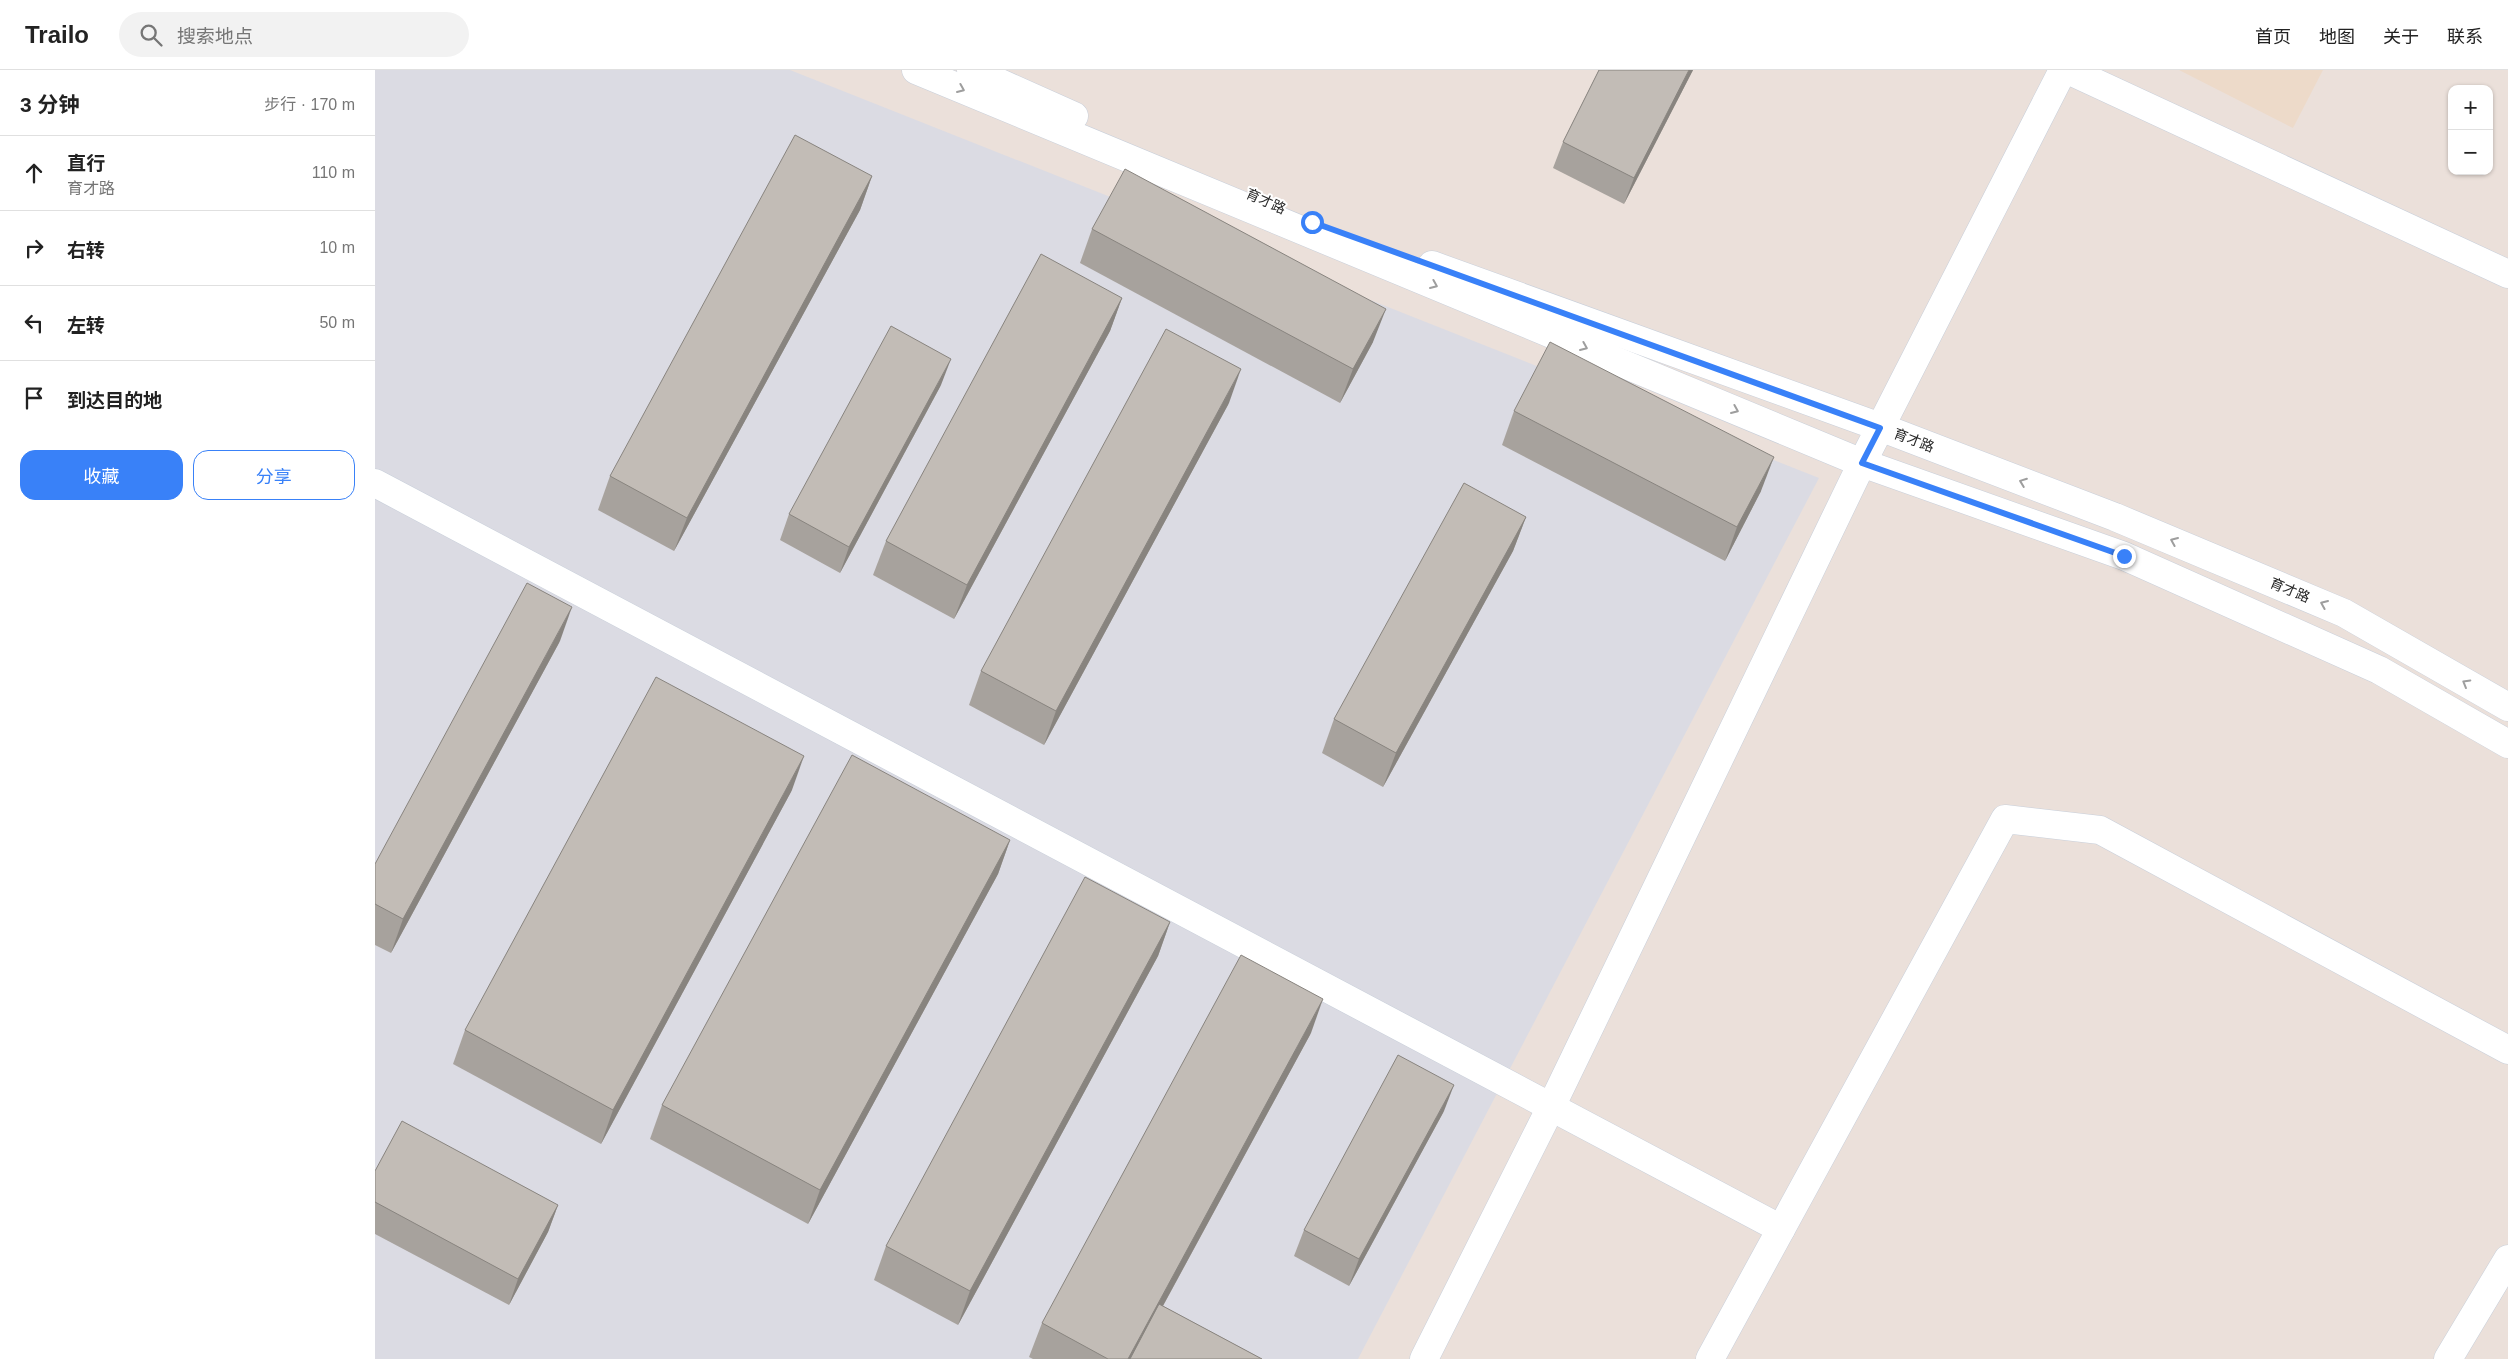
<!DOCTYPE html>
<html lang="zh">
<meta charset="utf-8">
<style>
:root{--surface:#fff;--page:#f2f2f2;--text:#222;--muted:#767676;--line:#e0e0e0;--accent:#3981f8}
body{margin:0;font-family:Helvetica,"Noto Sans SC",sans-serif;background:var(--page);color:var(--text)}
.controls{position:absolute;right:15px;top:15px;display:grid;overflow:hidden;border-radius:10px;box-shadow:0 1px 4px #0004}
.controls button{width:45px;height:45px;display:grid;place-items:center;padding:0;border:0;border-bottom:1px solid var(--line);background:var(--surface);color:var(--text);font:25px sans-serif}
.stop{position:absolute;width:15px;height:15px;margin:-11px;border:4px solid #3981f8;border-radius:50%;background:#fff}
.stop.end{background:#3981f8;border-color:#fff;box-shadow:0 1px 5px #0008}
.list{margin:0;padding:0;list-style:none}
h2{display:flex;justify-content:space-between;align-items:center;height:65px;margin:0;padding:0 20px;font-size:21px}
h2 small{font-size:16px;font-weight:400;color:var(--muted)}
.list li{display:grid;grid-template-columns:32px 1fr auto;gap:15px;align-items:center;box-sizing:border-box;height:75px;padding:0 20px;border-top:1px solid var(--line)}
.list b{display:block;font-size:19px;white-space:nowrap}
.list p{margin:0;font-size:16px;white-space:nowrap;color:var(--muted)}
.list em{font-size:16px;font-style:normal;color:var(--muted)}
.actions{display:flex;gap:10px;padding:15px 20px}
.actions a{flex:1;padding:11px 0;border:1px solid var(--accent);border-radius:15px;text-align:center;font-size:18px;color:var(--accent)}
.actions .main{background:var(--accent);color:#fff}
.icon{flex:none;width:28px;height:28px;fill:none;stroke:currentColor;stroke-width:2;stroke-linecap:round;stroke-linejoin:round}
.map{position:relative;flex:none;width:2133px;height:1289px;overflow:hidden}
header{display:flex;align-items:center;gap:30px;box-sizing:border-box;height:70px;padding:0 25px;background:var(--surface);border-bottom:1px solid var(--line)}
header strong{font-size:24px}
nav{display:flex;gap:28px;margin-inline-start:auto;font-size:18px}
.search{width:350px;height:45px;background:var(--page);display:flex;align-items:center;gap:12px;box-sizing:border-box;padding:0 18px;border-radius:28px;color:var(--muted);font-size:19px}
main{display:flex}
aside{flex:1;background:var(--surface)}
.map>svg:first-child{display:block}
</style>
<header>
<strong>Trailo</strong>
<div class="search"><svg class="icon" aria-label="search" viewBox="0 0 24 24"><circle cx="10" cy="10" r="6"/><path d="M15 15l6 6"/></svg>搜索地点</div>
<nav><a>首页</a><a>地图</a><a>关于</a><a>联系</a></nav>
</header>
<main>
<aside>
<h2>3 分钟<small>步行 · 170 m</small></h2>
<ul class="list">
<li><svg class="icon" aria-label="ahead" viewBox="0 0 24 24"><path d="M12 20V5M6 11l6-6 6 6"/></svg><div><b>直行</b><p>育才路</p></div><em>110 m</em></li>
<li><svg class="icon" aria-label="right" viewBox="0 0 24 24"><path d="M7 20v-9h11M14 6l5 5-5 5"/></svg><div><b>右转</b></div><em>10 m</em></li>
<li><svg class="icon" aria-label="left" viewBox="0 0 24 24"><path d="M17 20v-9H6M10 6l-5 5 5 5"/></svg><div><b>左转</b></div><em>50 m</em></li>
<li><svg class="icon" aria-label="arrive" viewBox="0 0 24 24"><path d="M6 21V4h12l-3 4 3 4H6"/></svg><div><b>到达目的地</b></div></li>
</ul>
<div class="actions"><a class="main">收藏</a><a>分享</a></div>
</aside>
<div class="map">
<svg width="2133" height="1289" viewBox="0 0 2133 1289">
<rect width="100%" height="100%" fill="#ebe0da"/>
<path fill="#dbdbe3" d="M0,0H415L1444,408L983,1289H0Z"/>
<path fill="#eddac9" d="M1804,0H1948L1918,58Z"/>
<g fill="none" stroke-linecap="round" stroke-linejoin="round">
<g stroke="#c8cfda" stroke-width="29">
<g id="minor">
<path d="M1693,0L2133,204"/>
<path d="M0,413L1406,1159"/>
<path d="M1049,1289L1176,1037L1487,393L1688,0"/>
<path d="M1335,1289L1630,749L1725,760L2133,980"/>
<path d="M2073,1289L2133,1189"/>
</g>
</g>
<g stroke="#c8cfda" stroke-width="29">
<g id="tertiary">
<path d="M541,0L1487,393L1749,486L2004,600L2133,674"/>
<path d="M596,0L699,46"/>
<path d="M1057,195L1505,357L1740,447L1969,543L2133,637"/>
</g>
</g>
<use href="#minor" stroke="#fff" stroke-width="28"/>
<use href="#tertiary" stroke="#fff" stroke-width="28"/>
</g>
<g fill="#a7a29d">
<path d="M1224,0H1318L1249,134L1178,98L1188,72Z"/>
<path d="M497,106L485,140L299,481L223,440L235,406Z"/>
<path d="M717,159L998,272L965,333L705,193Z"/>
<path d="M747,228L735,261L579,549L498,505L511,471Z"/>
<path d="M566,315L465,503L405,470L414,444Z"/>
<path d="M854,333L669,675L594,635L606,601Z"/>
<path d="M1139,341L1386,421L1350,491L1127,375Z"/>
<path d="M1151,447L1138,481L1008,717L947,683L959,649Z"/>
<path d="M185,571L16,883L0,875V794Z"/>
<path d="M417,720L226,1074L78,994L90,960Z"/>
<path d="M635,770L623,804L433,1154L275,1069L287,1035Z"/>
<path d="M795,852L783,886L583,1255L499,1210L511,1176Z"/>
<path d="M936,963L788,1236L887,1289H658L654,1287L667,1253Z"/>
<path d="M1069,1041L974,1216L919,1186L929,1160Z"/>
<path d="M0,1101L183,1135L173,1162L134,1235L0,1164Z"/>
</g>
<g fill="#88847f">
<path d="M1314,0H1318L1249,134L1259,108Z"/>
<path d="M497,106L485,140L299,481L312,448Z"/>
<path d="M747,228L735,261L579,549L592,515Z"/>
<path d="M1011,239L998,272L965,333L978,299Z"/>
<path d="M576,289L566,315L465,503L474,477Z"/>
<path d="M866,299L854,333L669,675L681,641Z"/>
<path d="M1399,387L1386,421L1350,491L1362,457Z"/>
<path d="M1151,447L1138,481L1008,717L1021,683Z"/>
<path d="M197,537L185,571L16,883L28,849Z"/>
<path d="M429,686L417,720L226,1074L238,1040Z"/>
<path d="M635,770L623,804L433,1154L445,1120Z"/>
<path d="M795,852L783,886L583,1255L595,1221Z"/>
<path d="M948,929L936,963L759,1289H753Z"/>
<path d="M1079,1015L1069,1041L974,1216L984,1189Z"/>
<path d="M183,1135L173,1162L134,1235L143,1209Z"/>
</g>
<g fill="#c2bcb6" stroke="#88847f">
<path d="M1224,0H1314L1259,108L1188,72Z"/>
<path d="M420,65L497,106L312,448L235,406Z"/>
<path d="M750,99L1011,239L978,299L717,159Z"/>
<path d="M666,184L747,228L592,515L511,471Z"/>
<path d="M516,256L576,289L474,477L414,444Z"/>
<path d="M791,259L866,299L681,641L606,601Z"/>
<path d="M1175,272L1399,387L1362,457L1139,341Z"/>
<path d="M1089,413L1151,447L1021,683L959,649Z"/>
<path d="M152,513L197,537L28,849L0,834V794Z"/>
<path d="M281,607L429,686L238,1040L90,960Z"/>
<path d="M477,685L635,770L445,1120L287,1035Z"/>
<path d="M710,807L795,852L595,1221L511,1176Z"/>
<path d="M866,885L948,929L753,1289H733L667,1253Z"/>
<path d="M1023,985L1079,1015L984,1189L929,1160Z"/>
<path d="M27,1051L183,1135L143,1209L0,1132V1101Z"/>
<path d="M784,1234L887,1289H755Z"/>
</g>
<defs><path id="oneway-chevron" d="M-2-3.5L2.5 0L-2 3.5" fill="none" stroke-width="1.6" stroke-linecap="round" stroke-linejoin="round" transform="scale(1.25)"/></defs>
<g stroke="#9e9e9e">
<use href="#oneway-chevron" transform="translate(586 19) rotate(23)"/>
<use href="#oneway-chevron" transform="translate(1059 215) rotate(23)"/>
<use href="#oneway-chevron" transform="translate(1209 277) rotate(23)"/>
<use href="#oneway-chevron" transform="translate(1360 340) rotate(23)"/>
<use href="#oneway-chevron" transform="translate(1648 412) rotate(-159)"/>
<use href="#oneway-chevron" transform="translate(1799 471) rotate(-157)"/>
<use href="#oneway-chevron" transform="translate(1949 534) rotate(-157)"/>
<use href="#oneway-chevron" transform="translate(2091 613) rotate(-150)"/>
</g>
<g fill="none" stroke-linecap="round" stroke-linejoin="round">
<path stroke="#3981f8" stroke-width="6" d="M937,152L1505,358L1487,393L1749,486"/>
</g>
<g text-anchor="middle" dominant-baseline="central" stroke-width="4" stroke-linejoin="round" paint-order="stroke">
<g font-size="14" fill="#282828" stroke="#fff">
<text transform="translate(891 131) rotate(24)">育才路</text>
<text transform="translate(1539 370) rotate(21)">育才路</text>
<text transform="translate(1915 520) rotate(23)">育才路</text>
</g>
</g>
</svg>
<div class="controls">
<button>+</button>
<button>−</button>
</div>
<div class="stop" style="left:937px;top:152px"></div>
<div class="stop end" style="left:1749px;top:486px"></div>
</div>
</main>
